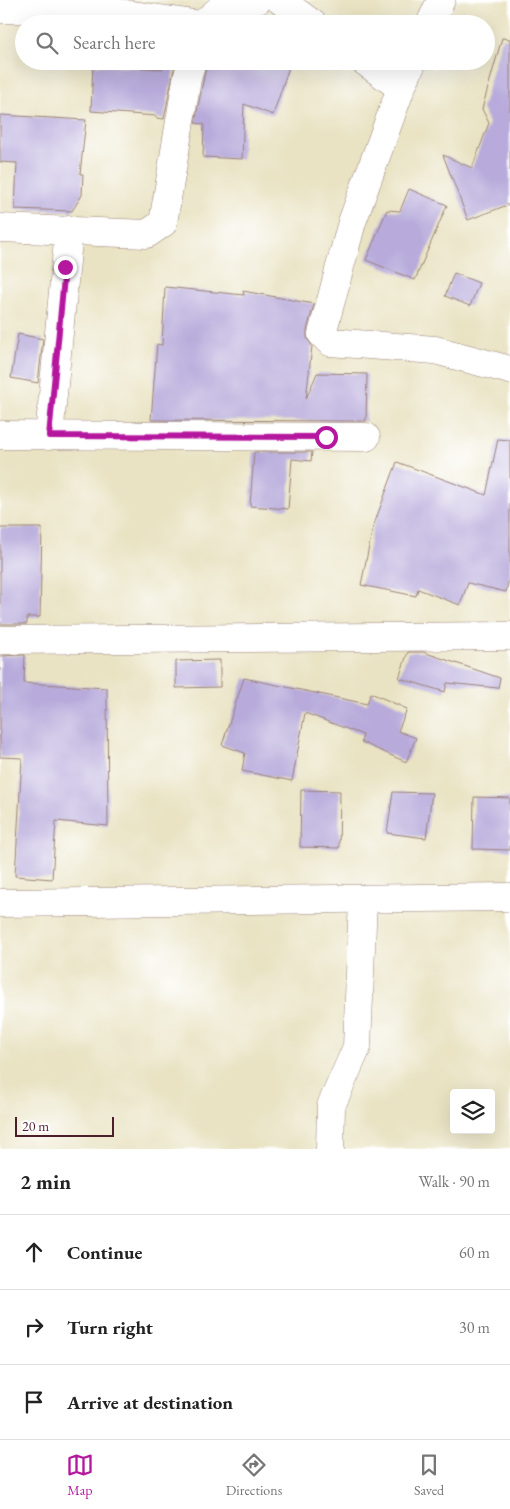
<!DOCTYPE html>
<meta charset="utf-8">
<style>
:root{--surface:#fff;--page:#f6f6f6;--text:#222;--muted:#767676;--line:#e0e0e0;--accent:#b5179e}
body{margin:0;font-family:"EB Garamond",serif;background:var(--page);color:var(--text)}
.controls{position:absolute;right:15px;bottom:15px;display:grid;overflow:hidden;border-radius:5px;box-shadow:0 5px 20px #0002}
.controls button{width:45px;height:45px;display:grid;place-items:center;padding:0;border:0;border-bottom:1px solid var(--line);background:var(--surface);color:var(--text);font:25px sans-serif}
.scale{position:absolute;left:15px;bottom:12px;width:99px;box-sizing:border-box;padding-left:5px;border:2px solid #4a1f2b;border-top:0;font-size:14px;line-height:18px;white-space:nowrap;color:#4a1f2b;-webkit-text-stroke:4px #fff;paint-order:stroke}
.stop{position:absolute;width:15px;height:15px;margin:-11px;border:4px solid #b5179e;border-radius:50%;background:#fff}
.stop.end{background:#b5179e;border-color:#fff;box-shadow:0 1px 5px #0008}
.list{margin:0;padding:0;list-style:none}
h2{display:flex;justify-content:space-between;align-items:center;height:65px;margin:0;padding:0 20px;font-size:21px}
h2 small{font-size:16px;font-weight:400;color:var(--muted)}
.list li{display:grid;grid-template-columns:32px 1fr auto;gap:15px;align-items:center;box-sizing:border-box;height:75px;padding:0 20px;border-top:1px solid var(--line)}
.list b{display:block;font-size:19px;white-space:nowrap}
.list em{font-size:16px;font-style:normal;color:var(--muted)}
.icon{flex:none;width:28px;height:28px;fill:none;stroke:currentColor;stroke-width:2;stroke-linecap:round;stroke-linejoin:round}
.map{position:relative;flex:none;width:510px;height:1149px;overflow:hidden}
.search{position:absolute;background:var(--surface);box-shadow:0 5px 20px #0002;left:15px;right:15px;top:15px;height:55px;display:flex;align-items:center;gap:12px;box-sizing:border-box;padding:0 18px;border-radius:28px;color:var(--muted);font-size:19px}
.sheet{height:290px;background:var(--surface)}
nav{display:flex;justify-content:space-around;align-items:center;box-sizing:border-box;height:70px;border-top:1px solid var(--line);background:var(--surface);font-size:14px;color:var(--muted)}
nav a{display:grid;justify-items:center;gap:2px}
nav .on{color:var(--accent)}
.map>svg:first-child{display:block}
</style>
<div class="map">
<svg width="510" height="1149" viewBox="0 0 510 1149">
<rect width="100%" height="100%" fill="#fff"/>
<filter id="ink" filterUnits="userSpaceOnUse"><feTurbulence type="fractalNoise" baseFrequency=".02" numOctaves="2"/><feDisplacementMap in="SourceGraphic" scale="10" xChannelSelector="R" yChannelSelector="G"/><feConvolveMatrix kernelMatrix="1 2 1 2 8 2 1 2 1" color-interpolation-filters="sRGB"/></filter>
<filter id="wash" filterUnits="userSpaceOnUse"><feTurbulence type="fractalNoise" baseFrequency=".0096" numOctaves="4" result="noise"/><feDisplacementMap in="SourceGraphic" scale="20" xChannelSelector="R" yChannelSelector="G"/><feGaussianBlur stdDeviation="1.12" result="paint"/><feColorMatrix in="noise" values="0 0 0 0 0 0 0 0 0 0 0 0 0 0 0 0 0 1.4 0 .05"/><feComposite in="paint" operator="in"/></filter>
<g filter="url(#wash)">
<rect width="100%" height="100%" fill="#e9e3c3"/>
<g id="blocks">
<g fill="#b8abdb">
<path d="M502,38L510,39V204L468,220L443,155L472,168L489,123L482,109Z"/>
<path d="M207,61H291L273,115L244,104L242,159L203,157L204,124L195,123Z"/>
<path d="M164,63L175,64L164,119L156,118V116L91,111L93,65L163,69Z"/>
<path d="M0,115L86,120L80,174H83L82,195L72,211L15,209L17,163L0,162Z"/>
<path d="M409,189L447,205L415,280L366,260L387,210L400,211Z"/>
<path d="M454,273L479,283L470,306L445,296Z"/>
<path d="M165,287L244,295L243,291L314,304L307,330V338L312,346L306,399L317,373L367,374L366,421L151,420L157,344L162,345Z"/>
<path d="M18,334L43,339L38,383L11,378Z"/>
<path d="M498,439L510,440V574L506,592L468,583L460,605L418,589L416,596L361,585L373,527L397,462L486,495Z"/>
<path d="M254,452H312L311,461L292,459L288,509L250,506Z"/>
<path d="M0,528H42L40,617H27V624H0Z"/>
<path d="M408,652H423L500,678L498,688L447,683L445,692L399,678Z"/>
<path d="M25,655L24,683L107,688L108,826L56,821L52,879L15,876L22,758L0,757V656Z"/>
<path d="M220,660V687L176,688V661Z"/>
<path d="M244,678L367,704L371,693L407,709L398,731L416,738L406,762L361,742L363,735L305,713L292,781L242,771L245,753L222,745Z"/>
<path d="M301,790L340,791L339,848L300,847Z"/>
<path d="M393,792L432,793L426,838L387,833Z"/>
<path d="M474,797L510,798V850L473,849Z"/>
</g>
</g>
</g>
<g filter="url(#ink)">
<use href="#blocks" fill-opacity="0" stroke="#9a8177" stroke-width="1"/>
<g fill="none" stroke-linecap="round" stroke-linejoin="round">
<g stroke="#9a8177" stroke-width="29">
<g id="minor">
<path d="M280,0L313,24"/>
<path d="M0,9L106,11L194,24"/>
<path d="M203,24L222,7L258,0"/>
<path d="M430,24L441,0"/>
<path d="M364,61L401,88L413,61"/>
<path d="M401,88L352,222L322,334L330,342L435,350L510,370"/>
<path d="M0,228L147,234L163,223L187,79L192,61"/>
<path d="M0,435L366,437"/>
<path d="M49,436L69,230"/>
<path d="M0,640L510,636"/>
<path d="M0,903L510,897"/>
<path d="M330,1149L331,1106L357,1047L363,899"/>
</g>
</g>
<use href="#minor" stroke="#fff" stroke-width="28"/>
</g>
</g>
<g fill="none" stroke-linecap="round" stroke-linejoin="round" filter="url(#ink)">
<path stroke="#b5179e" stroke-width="6" d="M65,267L49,436L326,437"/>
</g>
</svg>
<div class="controls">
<button><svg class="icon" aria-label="layers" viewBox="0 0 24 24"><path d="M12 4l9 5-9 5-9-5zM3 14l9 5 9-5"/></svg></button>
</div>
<div class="scale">20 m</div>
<div class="stop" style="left:326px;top:437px"></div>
<div class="stop end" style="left:65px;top:267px"></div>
<div class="search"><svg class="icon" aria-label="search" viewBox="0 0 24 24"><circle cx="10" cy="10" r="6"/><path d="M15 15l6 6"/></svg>Search here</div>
</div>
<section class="sheet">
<h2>2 min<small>Walk · 90 m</small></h2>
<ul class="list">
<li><svg class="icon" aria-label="ahead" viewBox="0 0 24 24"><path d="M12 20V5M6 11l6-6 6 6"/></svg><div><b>Continue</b></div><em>60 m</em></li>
<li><svg class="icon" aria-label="right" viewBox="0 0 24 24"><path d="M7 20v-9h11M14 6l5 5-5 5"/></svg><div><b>Turn right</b></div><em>30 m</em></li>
<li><svg class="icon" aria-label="arrive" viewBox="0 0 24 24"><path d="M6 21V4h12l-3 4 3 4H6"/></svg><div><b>Arrive at destination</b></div></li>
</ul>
</section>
<nav>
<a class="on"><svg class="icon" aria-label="map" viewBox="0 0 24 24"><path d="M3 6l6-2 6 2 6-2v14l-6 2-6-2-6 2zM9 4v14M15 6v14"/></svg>Map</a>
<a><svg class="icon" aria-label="directions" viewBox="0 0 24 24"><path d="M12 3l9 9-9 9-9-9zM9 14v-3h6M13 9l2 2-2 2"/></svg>Directions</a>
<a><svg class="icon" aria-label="saved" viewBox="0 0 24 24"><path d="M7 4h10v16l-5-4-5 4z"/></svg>Saved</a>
</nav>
